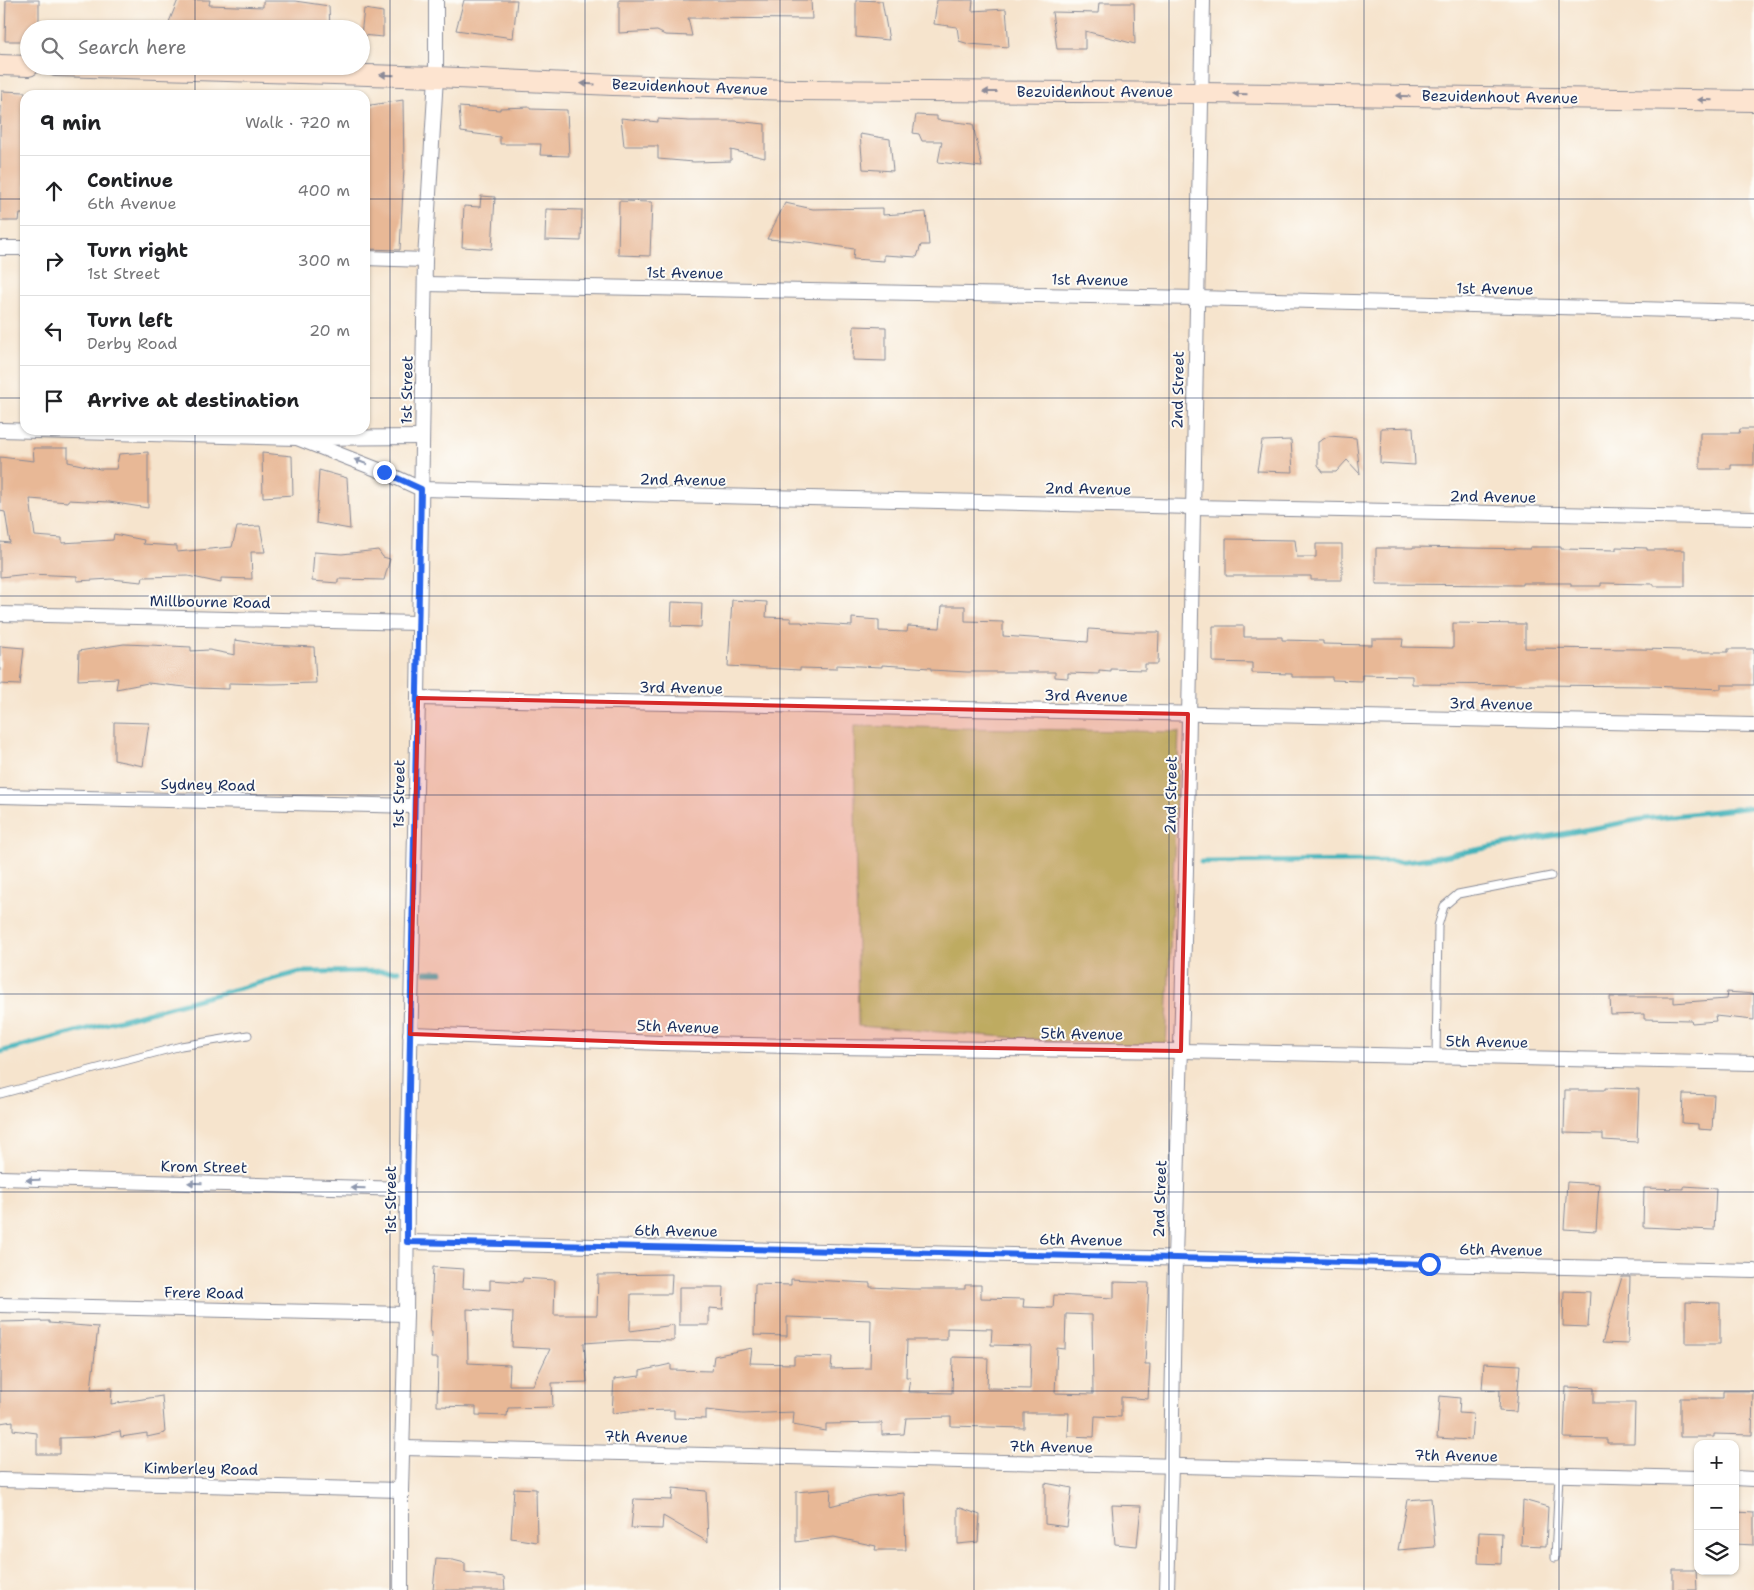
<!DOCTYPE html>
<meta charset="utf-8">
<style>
:root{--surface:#fff;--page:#f2f2f2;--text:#202124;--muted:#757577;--line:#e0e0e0}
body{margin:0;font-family:"Shantell Sans",sans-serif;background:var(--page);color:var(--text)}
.controls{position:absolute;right:15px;bottom:15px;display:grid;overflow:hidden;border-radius:10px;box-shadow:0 1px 4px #0004}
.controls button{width:45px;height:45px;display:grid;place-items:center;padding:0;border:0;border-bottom:1px solid var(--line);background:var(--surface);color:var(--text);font:25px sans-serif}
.stop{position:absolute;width:15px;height:15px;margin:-11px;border:4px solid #2563eb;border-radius:50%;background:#fff}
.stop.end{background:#2563eb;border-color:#fff;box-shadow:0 1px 5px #0008}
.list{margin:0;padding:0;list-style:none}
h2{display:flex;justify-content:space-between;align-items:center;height:65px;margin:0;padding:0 20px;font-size:21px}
h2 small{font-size:16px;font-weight:400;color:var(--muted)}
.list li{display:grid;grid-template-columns:32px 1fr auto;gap:15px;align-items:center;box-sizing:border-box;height:70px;padding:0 20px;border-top:1px solid var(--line)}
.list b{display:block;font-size:19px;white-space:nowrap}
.list p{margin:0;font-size:16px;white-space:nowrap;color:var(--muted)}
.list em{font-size:16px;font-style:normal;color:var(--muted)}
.icon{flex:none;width:28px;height:28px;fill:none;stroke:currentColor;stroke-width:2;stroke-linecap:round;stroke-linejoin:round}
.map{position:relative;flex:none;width:1754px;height:1590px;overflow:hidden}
.search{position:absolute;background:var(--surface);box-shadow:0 1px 4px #0004;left:20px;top:20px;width:350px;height:55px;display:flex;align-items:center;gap:12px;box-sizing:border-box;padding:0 18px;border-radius:28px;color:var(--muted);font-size:19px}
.panel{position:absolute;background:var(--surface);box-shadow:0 1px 4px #0004;left:20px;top:90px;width:350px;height:345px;border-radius:15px}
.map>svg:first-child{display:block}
</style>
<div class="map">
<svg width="1754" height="1590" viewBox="0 0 1754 1590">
<rect width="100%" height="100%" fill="#fdfcf7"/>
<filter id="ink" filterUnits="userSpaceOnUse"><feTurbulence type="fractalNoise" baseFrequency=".02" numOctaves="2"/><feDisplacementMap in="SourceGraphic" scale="10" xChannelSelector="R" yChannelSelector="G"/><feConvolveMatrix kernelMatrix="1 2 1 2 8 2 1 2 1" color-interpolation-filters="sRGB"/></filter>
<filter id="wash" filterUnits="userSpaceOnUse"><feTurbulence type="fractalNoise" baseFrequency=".0096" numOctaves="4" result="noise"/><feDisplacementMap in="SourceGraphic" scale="20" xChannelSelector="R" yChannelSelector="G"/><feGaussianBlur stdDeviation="1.12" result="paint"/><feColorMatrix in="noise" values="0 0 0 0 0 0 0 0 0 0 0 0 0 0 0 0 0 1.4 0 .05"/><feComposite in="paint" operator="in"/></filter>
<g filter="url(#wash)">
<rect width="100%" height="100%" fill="#f6e4cd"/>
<path fill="#b8cc70" stroke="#6a7e67" d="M854,726L1179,732L1166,1049L858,1026Z"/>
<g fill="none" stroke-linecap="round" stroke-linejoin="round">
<g stroke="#42b2ba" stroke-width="5">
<path d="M1201,862L1406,861L1438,857L1643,819L1754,807"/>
<path d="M425,972H442"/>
<path d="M0,1052L300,972L399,971"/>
</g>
</g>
<g id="blocks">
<g fill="#e8b896" fill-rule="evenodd">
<path d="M6,0H39V29H29V41H5Z"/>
<path d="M178,0H210L209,5L263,7V1H295L329,6L330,29H221L169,22Z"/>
<path d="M464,0H517L513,38L456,30Z"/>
<path d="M619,0H811L812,19L688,18L692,36L665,35L657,31L619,33Z"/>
<path d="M856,0L882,1L889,40L856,37Z"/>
<path d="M937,0H973L972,11L1006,9L1009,47L969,44L959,41L957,27L934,24Z"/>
<path d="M1099,3H1134L1135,44L1085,31V49H1057L1052,12L1098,13Z"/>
<path d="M364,9L383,12V37L361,35Z"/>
<path d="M2,91L25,92V214H20L19,221H0V132Z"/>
<path d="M403,100L404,167L400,250L365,249V106Z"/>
<path d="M459,107L500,110V108L530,107V109L567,110L569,156L540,155L541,144H500V137L461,132Z"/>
<path d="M916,115L937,116V120L973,124L982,167L938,162L942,141H922L919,134L913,133Z"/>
<path d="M621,118L658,122V119L689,121H735L765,124V158L731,150V161L694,162L658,159V146H624Z"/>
<path d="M860,134L890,139L893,171L863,169Z"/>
<path d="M481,196L495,197L492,249L462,247L464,206L480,207Z"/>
<path d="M619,201L652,202L650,256L618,255Z"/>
<path d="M785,203L813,209L883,208V215L926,212L929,245H921L917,257L884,255V261L853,259L854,249L809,242L767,239Z"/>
<path d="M546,209L582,210L581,241L545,240Z"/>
<path d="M854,326L886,327V361L853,360Z"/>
<path d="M1413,427L1415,465L1380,463L1381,428Z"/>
<path d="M1740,429H1754V465H1731V469H1700V433H1739Z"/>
<path d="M1329,436L1356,438L1360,474L1347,460L1336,472H1323L1318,465V442Z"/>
<path d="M1291,440L1293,472L1257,471L1262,441Z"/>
<path d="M33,448H68V462L100,469H116L119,454L148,452V508L109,502L68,500V502L30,499L35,536L62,538V543L113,540L114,534L144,540L143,544L177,546V552L232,547L237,527L260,526L265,552H251L252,579L221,578V583L188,576L143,577L142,582L111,579L77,581V576L29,574L0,577V542L10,543L5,512L0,511V457L34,461Z"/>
<path d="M262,453L292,456L293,495L263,497Z"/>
<path d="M319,470L347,478L350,529L316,523Z"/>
<path d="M1226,539L1295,540L1297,557H1316V544H1342V580H1311V576H1226Z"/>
<path d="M1413,547L1530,549V547H1561V549L1616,550V547L1647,548V550H1685V586H1654V584L1601,583V586H1571V583H1522V585L1376,584V548H1413Z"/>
<path d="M378,550L383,557L390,559L384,580L338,579V583L312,581L314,552L342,554Z"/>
<path d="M732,600L767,602L766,617L791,618V622H802V623L852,626V618L879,620V631L907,632L908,626L940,628L942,606H965V621L1003,622V636L1088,642L1089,629L1134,632H1159L1158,664H1145V670L1111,669V672L1099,671V674L1068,673V678L1055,677V672H967L931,670V668L882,665V667L836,665V669L800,668V670L728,666Z"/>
<path d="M672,602L702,603L701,627L671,626Z"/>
<path d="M1453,623L1525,624V648L1641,649L1681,650V652H1728V649H1754V685H1721V689L1650,686L1412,684V676L1362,675V681L1332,680V677H1292V674L1252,673V663L1213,662V626H1244V637H1282V640L1323,641V644L1372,645V639H1403L1402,647L1453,648Z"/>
<path d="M235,640L269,645L314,647L316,683L272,684L229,683V689L195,688L148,683L116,689L118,678L78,680L79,651L124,644L150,645L191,647V651L209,650L235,655Z"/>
<path d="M0,646L24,648L20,685L0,684Z"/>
<path d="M114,722L149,723L143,766L114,760Z"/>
<path d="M1727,992L1754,994V1020L1715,1016L1716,1021L1692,1023L1691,1020L1644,1019V1014L1611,1015L1610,997H1674V1003L1726,999Z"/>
<path d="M1605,1088L1639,1089L1637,1142L1603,1140V1134L1564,1133L1565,1090H1605Z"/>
<path d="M1683,1094L1714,1095L1712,1130L1698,1129V1124L1682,1123Z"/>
<path d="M1567,1182L1599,1184L1596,1231L1564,1229Z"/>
<path d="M1684,1186L1716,1188L1714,1230L1643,1227L1644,1188L1684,1189Z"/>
<path d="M433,1267L464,1269L463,1288L490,1290V1280L522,1282L523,1278L555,1280L554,1315H597L598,1275L672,1274L671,1294H631L630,1331L674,1325V1341L629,1340L584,1343L587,1382L552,1383L553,1407L508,1408L507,1416L476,1415V1407L437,1406L438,1358H431L432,1332H430ZM467,1309L513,1312L512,1347L550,1349L533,1385H509L510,1365L468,1363Z"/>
<path d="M1622,1277H1630L1628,1344L1602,1343Z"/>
<path d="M791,1279L870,1283V1287L912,1289H965V1285H981V1298L1024,1299L1023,1307L1053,1308L1054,1295L1114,1298V1282L1149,1283L1145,1364H1150L1148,1399L1121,1397V1417L1095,1416L1094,1437L1068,1436L1069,1413H1024V1428L951,1426V1417L906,1418L904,1434L882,1435V1423L826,1424V1431L793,1425L794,1412L743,1414L706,1410V1419L674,1418V1410L629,1411L612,1413L614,1379L640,1376V1371L671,1364V1370L712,1371L714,1356L752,1348L750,1363L794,1364V1356L832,1357L831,1369L870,1368L871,1320L787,1317V1336L754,1335L755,1284L791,1285ZM1066,1314L1092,1315L1093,1394L1055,1393L1057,1348L1065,1349ZM947,1328L992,1329L991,1345L1031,1346L1030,1389L987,1388L988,1358L953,1357L952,1393L908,1392L910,1377H906L907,1340H947Z"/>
<path d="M679,1287H724L723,1309L709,1308V1325H679Z"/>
<path d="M1564,1291L1590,1292L1588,1327L1563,1326Z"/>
<path d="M1686,1302L1720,1303V1344H1686Z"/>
<path d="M49,1321V1323L98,1327L91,1389L112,1388L111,1404L162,1396L165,1433L147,1437V1433L121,1437L120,1431L91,1437L60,1438V1454H37V1433L13,1430V1421L0,1423V1322Z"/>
<path d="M1484,1363L1520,1365L1516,1412L1499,1411L1500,1390L1482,1389Z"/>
<path d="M1566,1387L1594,1388V1403H1635L1634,1443H1607V1439L1564,1438Z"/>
<path d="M1723,1391H1753L1752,1435L1714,1434V1437H1680V1398H1723Z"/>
<path d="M1440,1396L1460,1398L1459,1413L1473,1414L1471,1440L1437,1438Z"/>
<path d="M1045,1483L1072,1488L1067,1527L1045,1524Z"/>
<path d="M514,1488L536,1489L537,1542L511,1538Z"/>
<path d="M673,1488L706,1491L708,1542L663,1516L662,1529L631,1528L634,1499L672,1500Z"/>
<path d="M831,1489L830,1506L869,1496L904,1493L906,1550H875L876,1546L834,1537L796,1542V1492Z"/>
<path d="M1431,1498L1435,1547L1398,1550L1407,1500Z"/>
<path d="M1523,1500L1548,1507L1546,1546L1521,1545Z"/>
<path d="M1112,1505L1141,1506L1137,1546L1115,1544Z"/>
<path d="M958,1507L980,1515L978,1542L958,1544Z"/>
<path d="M1735,1512L1754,1513V1545L1735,1544Z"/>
<path d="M1479,1532L1502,1533L1501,1564L1478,1563Z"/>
<path d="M436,1559L453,1560L465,1563V1572L504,1577L505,1590H433Z"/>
<path d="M1673,1570H1696L1697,1590H1673Z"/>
</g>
</g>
</g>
<g filter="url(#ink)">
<use href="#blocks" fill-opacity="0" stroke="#888a96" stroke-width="1"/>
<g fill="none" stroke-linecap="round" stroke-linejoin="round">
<g stroke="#888a96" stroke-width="9">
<g id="lane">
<path d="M1436,1057L1438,926L1444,906L1458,894L1551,876"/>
<path d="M0,1094L181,1046L248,1035"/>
<path d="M1555,1558L1559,1475"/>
</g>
</g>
<g stroke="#888a96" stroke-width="16">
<g id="street">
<path d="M0,248H25"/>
<path d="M365,258L425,260"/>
<path d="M425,284L1196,298L1754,312"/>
<path d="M0,430L297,438L422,437"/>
<path d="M297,438L384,472L421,489L1193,507L1754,518"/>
<path d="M0,614L419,623"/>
<path d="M418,698L1754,725"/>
<path d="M0,796L415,806"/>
<path d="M410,1034L662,1043L831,1047L1181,1051L1754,1063"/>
<path d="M0,1178L407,1189"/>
<path d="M407,1242L1754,1271"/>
<path d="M0,1305L406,1314"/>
<path d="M403,1448L1698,1478"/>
<path d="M1735,1478L1754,1479"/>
<path d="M0,1480L401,1490"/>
<path d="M401,1590V1490L406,1314L407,1189L418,698L425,260L436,77V0"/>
<path d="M1167,1590L1171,1466L1175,1258L1186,870L1203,0"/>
</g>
</g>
<g stroke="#888a96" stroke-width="22">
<g id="secondary">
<path d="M0,65L29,66"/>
<path d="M56,66L436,77L613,85L795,90L1201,93L1754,101"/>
</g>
</g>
<use href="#lane" stroke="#fff" stroke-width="7"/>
<use href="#street" stroke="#fff" stroke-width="14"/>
<use href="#secondary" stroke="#fde4d0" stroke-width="20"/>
</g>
<defs><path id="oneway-solid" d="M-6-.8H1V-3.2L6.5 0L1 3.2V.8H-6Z" transform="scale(1.25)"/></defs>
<g fill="#8c8a97">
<use href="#oneway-solid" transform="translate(387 75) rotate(-178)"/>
<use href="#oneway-solid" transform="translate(588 84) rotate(-177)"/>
<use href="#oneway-solid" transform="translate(990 92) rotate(-180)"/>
<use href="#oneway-solid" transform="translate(1240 94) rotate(-179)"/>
<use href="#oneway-solid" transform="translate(1403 96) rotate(-179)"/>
<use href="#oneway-solid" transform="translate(1705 100) rotate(-179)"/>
</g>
<g fill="#8d97ae">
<use href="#oneway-solid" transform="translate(361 462) rotate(-159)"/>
<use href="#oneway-solid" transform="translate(33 1180) rotate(179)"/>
<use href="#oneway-solid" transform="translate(195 1183) rotate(-179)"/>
<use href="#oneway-solid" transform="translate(358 1188) rotate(-178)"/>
</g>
</g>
<g fill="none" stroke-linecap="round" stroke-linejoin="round" filter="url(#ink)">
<path stroke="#2563eb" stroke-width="6" d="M384,472L421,489L407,1189V1242L1175,1258L1429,1264"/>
</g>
<path fill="#d62828" fill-opacity="0.2" stroke="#d62828" stroke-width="4" stroke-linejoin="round" d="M418,698L1188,714L1181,1051L662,1043L410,1034Z"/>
<path fill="none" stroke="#1b2f5e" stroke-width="1" stroke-opacity="0.55" d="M195,0V29M390,0V1590M585,0V1590M780,0V1590M974,0V1590M1169,0V1590M1364,0V1590M1559,0V1590M195,66V95M0,199H25M365,199H1754M0,398H25M365,398H1754M195,430V1590M0,596H1754M0,795H1754M0,994H1754M0,1192H1754M0,1391H1754"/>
<g text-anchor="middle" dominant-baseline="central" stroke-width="4" stroke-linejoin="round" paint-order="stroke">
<g font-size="15" fill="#1b2f5e" stroke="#fdfcf7">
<text transform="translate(690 87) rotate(2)">Bezuidenhout Avenue</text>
<text x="1095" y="92">Bezuidenhout Avenue</text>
<text transform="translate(1500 97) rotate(1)">Bezuidenhout Avenue</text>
<text transform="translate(685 273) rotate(1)">1st Avenue</text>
<text transform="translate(1090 280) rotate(1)">1st Avenue</text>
<text transform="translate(1495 289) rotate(1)">1st Avenue</text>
<text transform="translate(407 390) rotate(-89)">1st Street</text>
<text transform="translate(1178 390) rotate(-89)">2nd Street</text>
<text transform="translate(683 480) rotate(1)">2nd Avenue</text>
<text transform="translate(1088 489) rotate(1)">2nd Avenue</text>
<text transform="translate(1493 497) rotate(1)">2nd Avenue</text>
<text transform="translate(210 602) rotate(1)">Millbourne Road</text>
<text transform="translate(681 688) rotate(1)">3rd Avenue</text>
<text transform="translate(1086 696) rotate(1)">3rd Avenue</text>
<text transform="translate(1491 704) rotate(1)">3rd Avenue</text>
<text transform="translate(208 785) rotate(1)">Sydney Road</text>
<text transform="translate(399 794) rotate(-89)">1st Street</text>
<text transform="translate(1171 795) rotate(-89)">2nd Street</text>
<text transform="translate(678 1027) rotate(2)">5th Avenue</text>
<text transform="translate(1082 1034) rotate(1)">5th Avenue</text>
<text transform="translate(1487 1042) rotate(1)">5th Avenue</text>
<text transform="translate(204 1167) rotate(1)">Krom Street</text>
<text transform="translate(1160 1199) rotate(-88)">2nd Street</text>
<text transform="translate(391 1200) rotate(-90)">1st Street</text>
<text transform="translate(676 1231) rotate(1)">6th Avenue</text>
<text transform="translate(1081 1240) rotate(1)">6th Avenue</text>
<text transform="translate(1501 1250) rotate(1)">6th Avenue</text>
<text transform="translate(204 1293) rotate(1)">Frere Road</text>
<text transform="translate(646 1437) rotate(1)">7th Avenue</text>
<text transform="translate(1051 1447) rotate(1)">7th Avenue</text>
<text transform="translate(1456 1456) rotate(1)">7th Avenue</text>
<text transform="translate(201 1469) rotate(1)">Kimberley Road</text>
</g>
</g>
</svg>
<div class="controls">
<button>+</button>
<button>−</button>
<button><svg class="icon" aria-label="layers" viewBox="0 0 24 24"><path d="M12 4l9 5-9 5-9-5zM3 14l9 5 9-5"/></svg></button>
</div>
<div class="stop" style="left:1429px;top:1264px"></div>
<div class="stop end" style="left:384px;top:472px"></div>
<div class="search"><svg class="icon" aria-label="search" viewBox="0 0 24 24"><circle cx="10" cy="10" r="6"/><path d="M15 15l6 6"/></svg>Search here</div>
<section class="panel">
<h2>9 min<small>Walk · 720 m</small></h2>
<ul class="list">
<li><svg class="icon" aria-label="ahead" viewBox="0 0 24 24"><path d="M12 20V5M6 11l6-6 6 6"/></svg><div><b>Continue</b><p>6th Avenue</p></div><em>400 m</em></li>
<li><svg class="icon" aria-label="right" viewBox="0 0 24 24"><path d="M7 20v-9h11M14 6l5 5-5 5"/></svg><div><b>Turn right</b><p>1st Street</p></div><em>300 m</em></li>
<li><svg class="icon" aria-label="left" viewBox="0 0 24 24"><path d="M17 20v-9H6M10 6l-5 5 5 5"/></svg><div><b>Turn left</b><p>Derby Road</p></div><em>20 m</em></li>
<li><svg class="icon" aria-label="arrive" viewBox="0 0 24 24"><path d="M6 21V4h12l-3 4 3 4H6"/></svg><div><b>Arrive at destination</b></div></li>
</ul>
</section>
</div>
